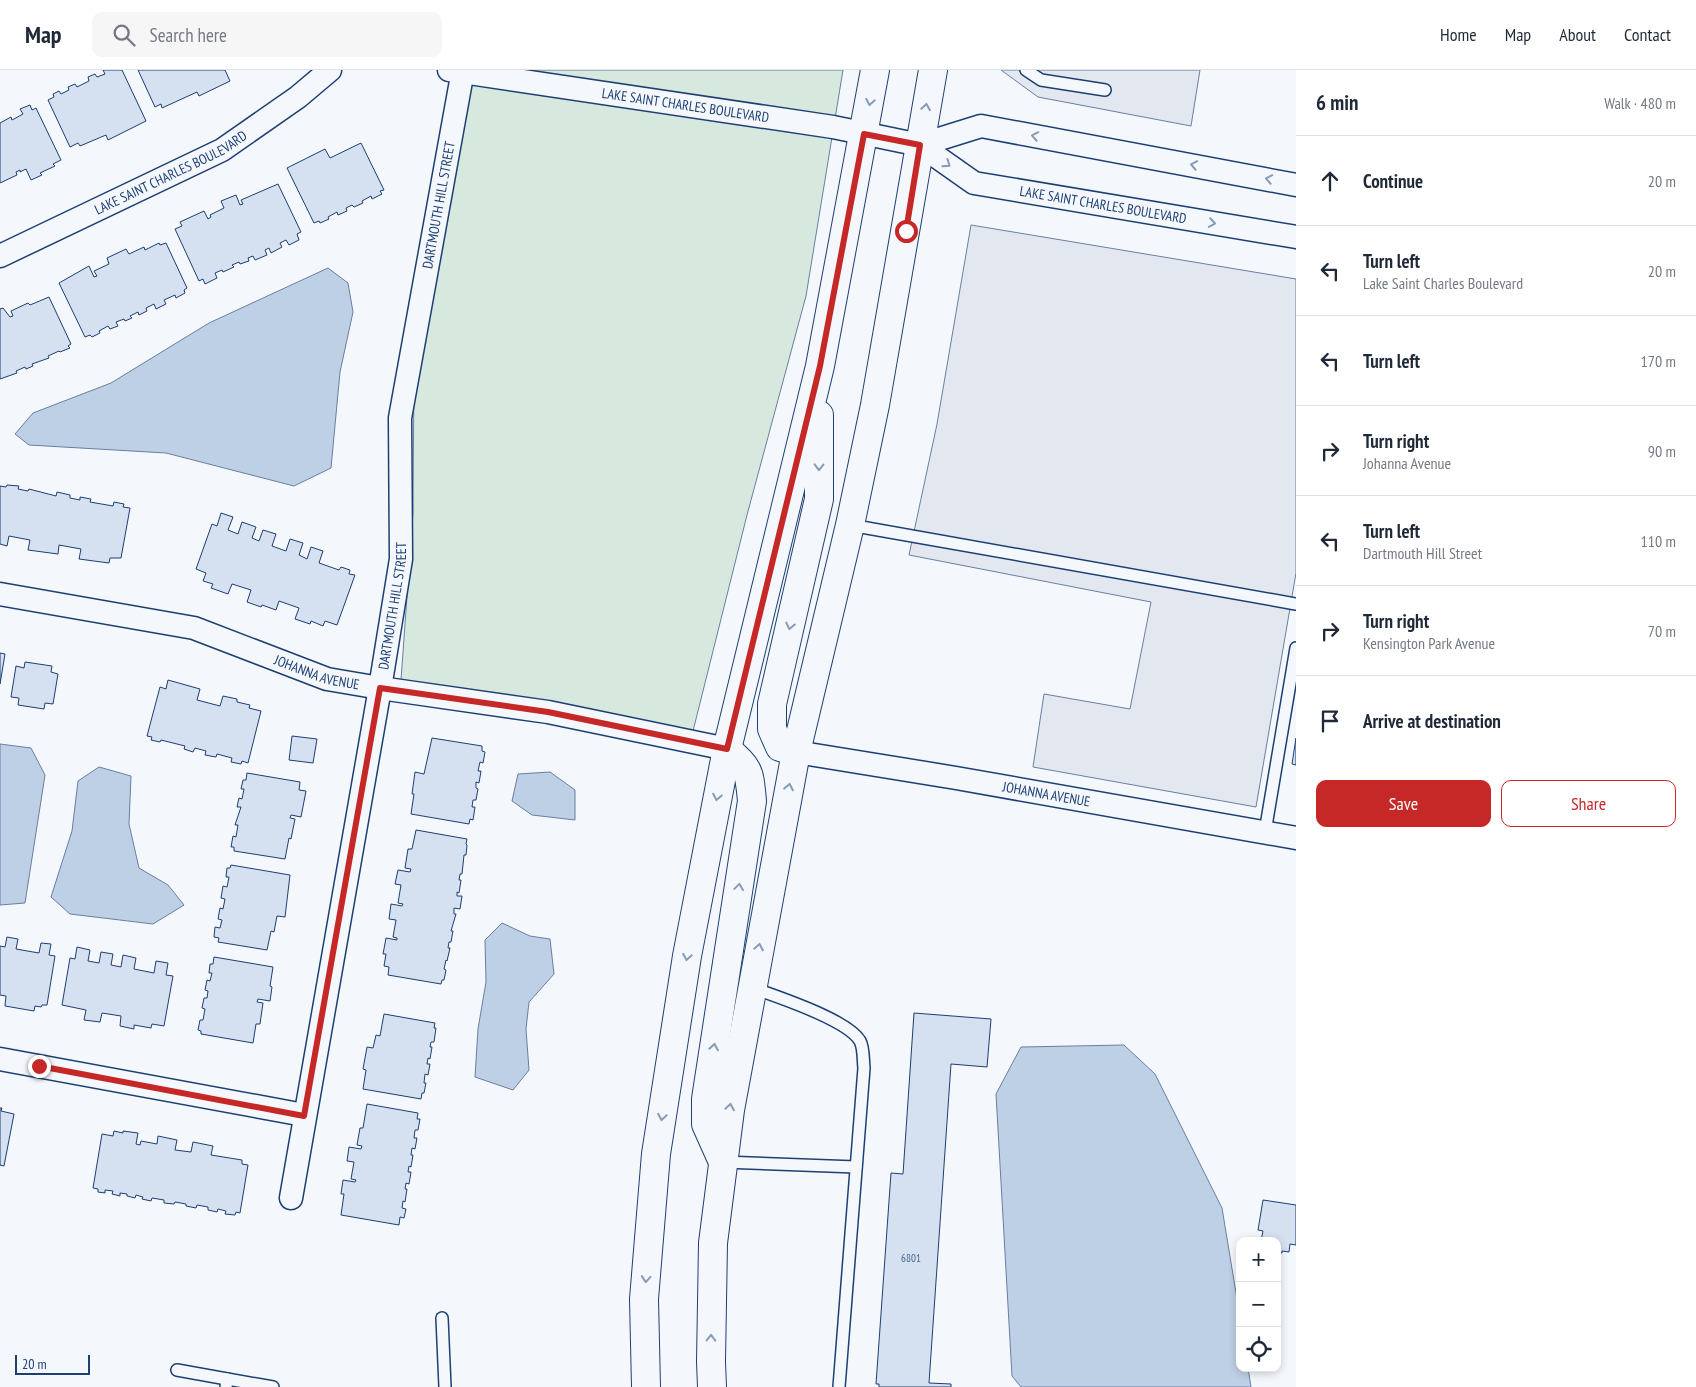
<!DOCTYPE html>
<meta charset="utf-8">
<style>
:root{--surface:#fff;--page:#f6f6f7;--text:#1f2937;--muted:#747a83;--line:#e0e1e3;--accent:#c62828}
body{margin:0;font-family:"PT Sans Narrow",sans-serif;background:var(--page);color:var(--text)}
.controls{position:absolute;right:15px;bottom:15px;display:grid;overflow:hidden;border-radius:10px;box-shadow:0 2px 8px #0003}
.controls button{width:45px;height:45px;display:grid;place-items:center;padding:0;border:0;border-bottom:1px solid var(--line);background:var(--surface);color:var(--text);font:25px sans-serif}
.scale{position:absolute;left:15px;bottom:12px;width:75px;box-sizing:border-box;padding-left:5px;border:2px solid #1d3f73;border-top:0;font-size:14px;line-height:18px;white-space:nowrap;color:#1d3f73;-webkit-text-stroke:4px #f4f7fb;paint-order:stroke}
.stop{position:absolute;width:15px;height:15px;margin:-11px;border:4px solid #c62828;border-radius:50%;background:#fff}
.stop.end{background:#c62828;border-color:#fff;box-shadow:0 1px 5px #0008}
.list{margin:0;padding:0;list-style:none}
h2{display:flex;justify-content:space-between;align-items:center;height:65px;margin:0;padding:0 20px;font-size:21px}
h2 small{font-size:16px;font-weight:400;color:var(--muted)}
.list li{display:grid;grid-template-columns:32px 1fr auto;gap:15px;align-items:center;box-sizing:border-box;height:90px;padding:0 20px;border-top:1px solid var(--line)}
.list b{display:block;font-size:19px;white-space:nowrap}
.list p{margin:0;font-size:16px;white-space:nowrap;color:var(--muted)}
.list em{font-size:16px;font-style:normal;color:var(--muted)}
.actions{display:flex;gap:10px;padding:15px 20px}
.actions a{flex:1;padding:11px 0;border:1px solid var(--accent);border-radius:10px;text-align:center;font-size:18px;color:var(--accent)}
.actions .main{background:var(--accent);color:#fff}
.icon{flex:none;width:28px;height:28px;fill:none;stroke:currentColor;stroke-width:2;stroke-linecap:round;stroke-linejoin:round}
.map{position:relative;flex:none;width:1296px;height:1317px;overflow:hidden}
header{display:flex;align-items:center;gap:30px;box-sizing:border-box;height:70px;padding:0 25px;background:var(--surface);border-bottom:1px solid var(--line)}
header strong{font-size:24px}
nav{display:flex;gap:28px;margin-inline-start:auto;font-size:18px}
.search{width:350px;height:45px;background:var(--page);display:flex;align-items:center;gap:12px;box-sizing:border-box;padding:0 18px;border-radius:10px;color:var(--muted);font-size:19px}
main{display:flex}
aside{flex:1;background:var(--surface)}
.map>svg:first-child{display:block}
</style>
<header>
<strong>Map</strong>
<div class="search"><svg class="icon" aria-label="search" viewBox="0 0 24 24"><circle cx="10" cy="10" r="6"/><path d="M15 15l6 6"/></svg>Search here</div>
<nav><a>Home</a><a>Map</a><a>About</a><a>Contact</a></nav>
</header>
<main>
<div class="map">
<svg width="1296" height="1317" viewBox="0 0 1296 1317">
<rect width="100%" height="100%" fill="#f4f7fb"/>
<path fill="#d7e8df" stroke="#687fa3" d="M469,0H843L806,226L747,445L693,661L401,610L413,443L414,298Z"/>
<g fill="#e3e8f0" stroke="#687fa3">
<path d="M1001,0H1200L1191,56L1038,27Z"/>
<path d="M971,155L1296,209V503L1256,737L1033,697L1044,624L1130,639L1151,532L909,485L937,354Z"/>
</g>
<g fill="#bed0e5" stroke="#687fa3">
<path d="M328,198L348,213L353,242L340,302L331,398L294,416L166,383L29,375L15,364L33,343L111,313L209,253Z"/>
<path d="M0,674L31,678L45,705L25,833L0,835Z"/>
<path d="M99,697L131,706L129,754L139,798L168,815L184,835L153,854L70,844L51,827L72,761L78,711Z"/>
<path d="M550,702L575,720V750L532,745L512,731L518,704Z"/>
<path d="M502,853L530,866L550,869L554,904L529,932L526,959L529,1000L513,1020L475,1007L478,959L486,912L485,870Z"/>
<path d="M1124,975L1155,1004L1222,1138L1240,1247V1298H1248L1251,1317H1021L1012,1306L996,1024L1021,977Z"/>
</g>
<g fill="#d5e0f0" stroke="#1d3f73">
<path d="M103,0H122L146,51L108,70L106,65L80,76L78,73L70,77L48,30L54,27L53,24L59,21L61,24L69,20L68,17L75,14L77,17L89,11L88,7L95,4L97,7L105,4Z"/>
<path d="M138,0H225L230,11L199,26L197,22L162,38L161,34L155,37Z"/>
<path d="M30,35L32,40L36,38L61,90L53,94L55,96L40,103L42,105L31,110L26,99L20,102V100L16,102L17,105L0,113V53L11,47L12,50L23,44L20,39Z"/>
<path d="M361,73L384,120L380,121L382,124L372,129L371,126L362,131L363,133L354,137L352,135L346,138L347,141L338,145L337,142L328,147L329,149L320,153L319,151L314,153L287,98L325,79L330,88Z"/>
<path d="M278,114L301,162L297,164L299,170L289,175L286,170L280,173L282,177L271,183L269,178L265,180L267,185L255,190L253,186L248,188L249,191L240,194L239,192L232,195L234,197L223,202L222,200L215,203L217,208L205,214L203,209L199,211L175,159L182,156L180,152L204,141L208,149L211,147L210,145L224,138L221,131L236,125L240,135L243,134L241,130Z"/>
<path d="M159,173L160,175L166,173L187,218L184,220L185,223L176,228L175,225L164,230L166,234L156,239L154,234L146,238L147,241L139,245L138,242L130,246L132,248L125,251L124,249L116,252L118,256L110,259L108,256L99,261L100,263L92,267L90,265L85,267L59,213L89,196L94,207L97,206L94,201L109,194L107,188L126,179L129,184L144,177L145,180Z"/>
<path d="M49,227L71,274L68,276L70,278L60,282L59,281L48,286L49,288L32,294L33,296L26,299L25,297L16,301L17,303L0,309V239L3,238L10,247L13,246L11,241L28,233L30,235Z"/>
<path d="M7,415L19,416L18,419L28,421L29,419L56,426L57,422L70,425V428L80,430V427L91,429L90,432L113,436L114,432L124,434L123,437L130,438L121,488H110L109,493L79,489L81,479L59,475L58,484L28,480L30,470L9,466L7,476L0,474V416L6,417Z"/>
<path d="M221,443L233,447L228,460L238,464L242,452L256,457L252,468L259,471L263,460L276,464L272,476L286,481L290,469L303,473L299,485L307,489L311,477L323,481L319,493L339,500L341,497L350,500L349,504L355,505L337,555L325,551L323,556L311,551L310,554L295,549L299,538L279,531L276,540L262,535L261,537L247,532L251,520L232,514L228,524L211,518L213,514L203,511L206,503L196,499L212,454L217,456Z"/>
<path d="M0,583L5,584L0,614Z"/>
<path d="M25,592L52,596L51,602L58,604L53,634L45,633L44,639L18,635L19,628L11,627L16,596L24,598Z"/>
<path d="M168,610L200,619L197,630L220,636L223,626L237,629V632L250,635L249,638L261,641L248,693L242,691L241,694L231,692L232,688L217,684L216,687L205,685L206,681L195,678L193,682L184,679L185,676L161,670L160,672L151,670L152,667L147,666L160,617L166,619Z"/>
<path d="M292,666L317,669L313,693L289,690Z"/>
<path d="M432,668L482,676V681L485,682L483,693L480,692L478,701H481L479,713L476,712V718L478,719L476,730H473L472,737H475L473,750L470,749L469,754L411,744L414,724H412L415,702L424,704Z"/>
<path d="M1296,668V695L1292,694Z"/>
<path d="M247,703L300,712L299,720L306,721L301,747L291,745L290,748L295,749L291,769L289,768L285,789L234,781V777H231L233,766L236,767L238,755H235L241,737H237L239,728L242,729L244,719H241L243,710H246Z"/>
<path d="M416,760L467,769L466,774L467,775L466,785H464L462,804H460L459,810H461L459,823L457,822V826H462L460,839L454,838V844H456L451,861H453L451,872H449L448,878H450L447,891L446,890L444,899L446,900L444,910H442L441,914L388,905L389,897L384,896L386,884H383L386,868L397,870V868L393,867L396,850L389,849L391,834L402,836L403,834L398,833L401,815L395,814L398,800L410,802L411,799L405,798L408,779H412Z"/>
<path d="M231,795L290,805L285,847L277,846L274,862L271,861L267,880L218,872L219,868L214,867L215,857L220,858L222,850L218,849L220,838L223,839L225,829L221,828L223,816L227,817L229,807H226L227,798H230Z"/>
<path d="M7,867L18,869L16,879L39,883L41,873L51,874L49,885L55,886L47,935H42L41,937L35,936L34,941L5,936L6,926L0,925V876L5,877Z"/>
<path d="M77,877L90,880L88,891L99,893L101,882L113,884L111,895L121,897L123,885L136,888L134,899L154,903L156,891L168,893L166,905L173,906L164,956L152,954L151,958L134,955V959L120,956L121,946L102,943L100,952L84,950L86,940L62,935L70,888L75,889Z"/>
<path d="M214,887L273,897L270,916L272,917L270,931L258,929L257,932L263,933L260,954H256L253,973L201,964V961L198,960L200,950H203L205,939L202,938L204,928H207L208,921L205,920L207,910L210,911L212,903H209L210,894H213Z"/>
<path d="M914,943L991,949L987,997L951,994L929,1313L951,1314V1317H879V1314H876L891,1103L903,1104Z"/>
<path d="M384,944L435,953L434,958H436L434,972H431L430,977H432L430,989L428,988L427,994H430L428,1005L425,1004L424,1013H426L424,1023H422L421,1029L363,1019L366,1000L363,999L367,977L373,978L376,965L380,966Z"/>
<path d="M367,1034L418,1043L417,1049H420L418,1060H415L414,1068H417L415,1079L412,1078L411,1085H413L411,1097L409,1096L408,1102H411L409,1114L406,1113L405,1119H407L405,1132L403,1131L402,1138L406,1139L404,1148L400,1147L399,1155L341,1145L344,1124H341L343,1110L355,1112L356,1110L351,1109L354,1092L347,1091L349,1077L361,1079L362,1076L357,1075L360,1058H363Z"/>
<path d="M0,1038H2L1,1041L14,1044L4,1096L0,1095Z"/>
<path d="M114,1061L123,1063V1061L138,1063L136,1074L140,1075L141,1071L157,1074L158,1066L177,1070L175,1080L191,1082L193,1072L213,1076L211,1085L242,1090V1094L248,1095L240,1143L236,1142L235,1145L225,1144L226,1141L218,1139L217,1142L208,1140V1137L197,1135L196,1138L186,1136V1134L175,1132L174,1134L164,1133V1130L152,1128L151,1131L142,1129L143,1127L136,1125L135,1128L127,1126V1124L120,1123V1126L112,1124L113,1121L105,1120V1123L98,1122V1119L93,1118L102,1064L113,1066Z"/>
<path d="M1263,1130L1296,1135V1175L1290,1174L1289,1182L1282,1181V1183L1277,1182V1171H1261L1263,1161L1258,1160Z"/>
</g>
<g fill="none" stroke-linecap="round" stroke-linejoin="round">
<g stroke="#1d3f73" stroke-width="14">
<g id="service">
<path d="M1026,0L1041,10L1105,20"/>
<path d="M850,455L1296,534"/>
<path d="M1265,762L1296,578"/>
<path d="M753,918C778,927 848,950 860,971C864,978 863,991 864,998L839,1317"/>
<path d="M723,1092L856,1097"/>
<path d="M442,1248L445,1317"/>
<path d="M177,1300L227,1309"/>
<path d="M226,1317L227,1309L273,1317"/>
</g>
</g>
<g stroke="#1d3f73" stroke-width="25">
<g id="minor">
<path id="s1" d="M449,0L833,57L920,75L974,113L1296,167"/>
<path d="M920,75L981,56L1296,115"/>
<path id="s2" d="M0,186L222,80L298,27L330,0"/>
<path id="s3" d="M0,524L194,558L327,609L380,618L548,642L727,679"/>
<path id="s4" d="M796,682L956,708L1296,768"/>
<path d="M0,989L304,1045"/>
<path id="s5" d="M291,1128L380,618L401,489L400,348L463,0"/>
</g>
</g>
<g stroke="#1d3f73" stroke-width="30">
<g id="primary">
<path d="M796,682L780,677L772,659V634L819,429V345"/>
<path d="M723,1092L706,1054V1029L752,731C749,700 750,700 727,679"/>
<path d="M646,1317L644,1229L656,1084L687,886L727,679L820,296L875,0"/>
<path d="M712,1317L711,1292L713,1173L730,1040L796,682L850,455L875,335L933,0"/>
</g>
</g>
<use href="#service" stroke="#f4f7fb" stroke-width="11"/>
<use href="#minor" stroke="#f4f7fb" stroke-width="22"/>
<use href="#primary" stroke="#f4f7fb" stroke-width="28"/>
</g>
<defs><path id="oneway-chevron" d="M-2-3.5L2.5 0L-2 3.5" fill="none" stroke-width="1.6" stroke-linecap="round" stroke-linejoin="round" transform="scale(1.25)"/></defs>
<g stroke="#889bb7">
<use href="#oneway-chevron" transform="translate(870 32) rotate(100)"/>
<use href="#oneway-chevron" transform="translate(926 37) rotate(-81)"/>
<use href="#oneway-chevron" transform="translate(1035 66) rotate(-169)"/>
<use href="#oneway-chevron" transform="translate(947 94) rotate(35)"/>
<use href="#oneway-chevron" transform="translate(1194 95) rotate(-169)"/>
<use href="#oneway-chevron" transform="translate(1269 109) rotate(-169)"/>
<use href="#oneway-chevron" transform="translate(1212 153) rotate(10)"/>
<use href="#oneway-chevron" transform="translate(819 397) rotate(91)"/>
<use href="#oneway-chevron" transform="translate(790 556) rotate(103)"/>
<use href="#oneway-chevron" transform="translate(789 717) rotate(-79)"/>
<use href="#oneway-chevron" transform="translate(717 727) rotate(101)"/>
<use href="#oneway-chevron" transform="translate(739 817) rotate(-82)"/>
<use href="#oneway-chevron" transform="translate(759 877) rotate(-80)"/>
<use href="#oneway-chevron" transform="translate(687 887) rotate(100)"/>
<use href="#oneway-chevron" transform="translate(714 977) rotate(-81)"/>
<use href="#oneway-chevron" transform="translate(730 1037) rotate(-81)"/>
<use href="#oneway-chevron" transform="translate(662 1047) rotate(99)"/>
<use href="#oneway-chevron" transform="translate(646 1209) rotate(95)"/>
<use href="#oneway-chevron" transform="translate(711 1268) rotate(-89)"/>
</g>
<g fill="none" stroke-linecap="round" stroke-linejoin="round">
<path stroke="#c62828" stroke-width="6" d="M39,996L304,1046L380,618L548,642L727,679L820,296L864,64L920,75L906,161"/>
</g>
<g text-anchor="middle" dominant-baseline="central" stroke-width="4" stroke-linejoin="round" paint-order="stroke">
<g font-size="11" fill="#4b6792">
<text x="911" y="1188">6801</text>
</g>
<g font-size="14" fill="#1d3f73" stroke="#f4f7fb">
<text stroke="none"><textPath href="#s1" startOffset="239">LAKE SAINT CHARLES BOULEVARD</textPath></text>
<text stroke="none"><textPath href="#s2" startOffset="190">LAKE SAINT CHARLES BOULEVARD</textPath></text>
<text stroke="none"><textPath href="#s5" startOffset="1006">DARTMOUTH HILL STREET</textPath></text>
<text stroke="none"><textPath href="#s1" startOffset="674">LAKE SAINT CHARLES BOULEVARD</textPath></text>
<text stroke="none"><textPath href="#s5" startOffset="601">DARTMOUTH HILL STREET</textPath></text>
<text stroke="none"><textPath href="#s3" startOffset="328">JOHANNA AVENUE</textPath></text>
<text stroke="none"><textPath href="#s4" startOffset="254">JOHANNA AVENUE</textPath></text>
</g>
</g>
</svg>
<div class="controls">
<button>+</button>
<button>−</button>
<button><svg class="icon" aria-label="locate" viewBox="0 0 24 24"><circle cx="12" cy="12" r="6"/><path d="M12 2v4M12 18v4M2 12h4M18 12h4"/></svg></button>
</div>
<div class="scale">20 m</div>
<div class="stop" style="left:906px;top:161px"></div>
<div class="stop end" style="left:39px;top:996px"></div>
</div>
<aside>
<h2>6 min<small>Walk · 480 m</small></h2>
<ul class="list">
<li><svg class="icon" aria-label="ahead" viewBox="0 0 24 24"><path d="M12 20V5M6 11l6-6 6 6"/></svg><div><b>Continue</b></div><em>20 m</em></li>
<li><svg class="icon" aria-label="left" viewBox="0 0 24 24"><path d="M17 20v-9H6M10 6l-5 5 5 5"/></svg><div><b>Turn left</b><p>Lake Saint Charles Boulevard</p></div><em>20 m</em></li>
<li><svg class="icon" aria-label="left" viewBox="0 0 24 24"><path d="M17 20v-9H6M10 6l-5 5 5 5"/></svg><div><b>Turn left</b></div><em>170 m</em></li>
<li><svg class="icon" aria-label="right" viewBox="0 0 24 24"><path d="M7 20v-9h11M14 6l5 5-5 5"/></svg><div><b>Turn right</b><p>Johanna Avenue</p></div><em>90 m</em></li>
<li><svg class="icon" aria-label="left" viewBox="0 0 24 24"><path d="M17 20v-9H6M10 6l-5 5 5 5"/></svg><div><b>Turn left</b><p>Dartmouth Hill Street</p></div><em>110 m</em></li>
<li><svg class="icon" aria-label="right" viewBox="0 0 24 24"><path d="M7 20v-9h11M14 6l5 5-5 5"/></svg><div><b>Turn right</b><p>Kensington Park Avenue</p></div><em>70 m</em></li>
<li><svg class="icon" aria-label="arrive" viewBox="0 0 24 24"><path d="M6 21V4h12l-3 4 3 4H6"/></svg><div><b>Arrive at destination</b></div></li>
</ul>
<div class="actions"><a class="main">Save</a><a>Share</a></div>
</aside>
</main>
